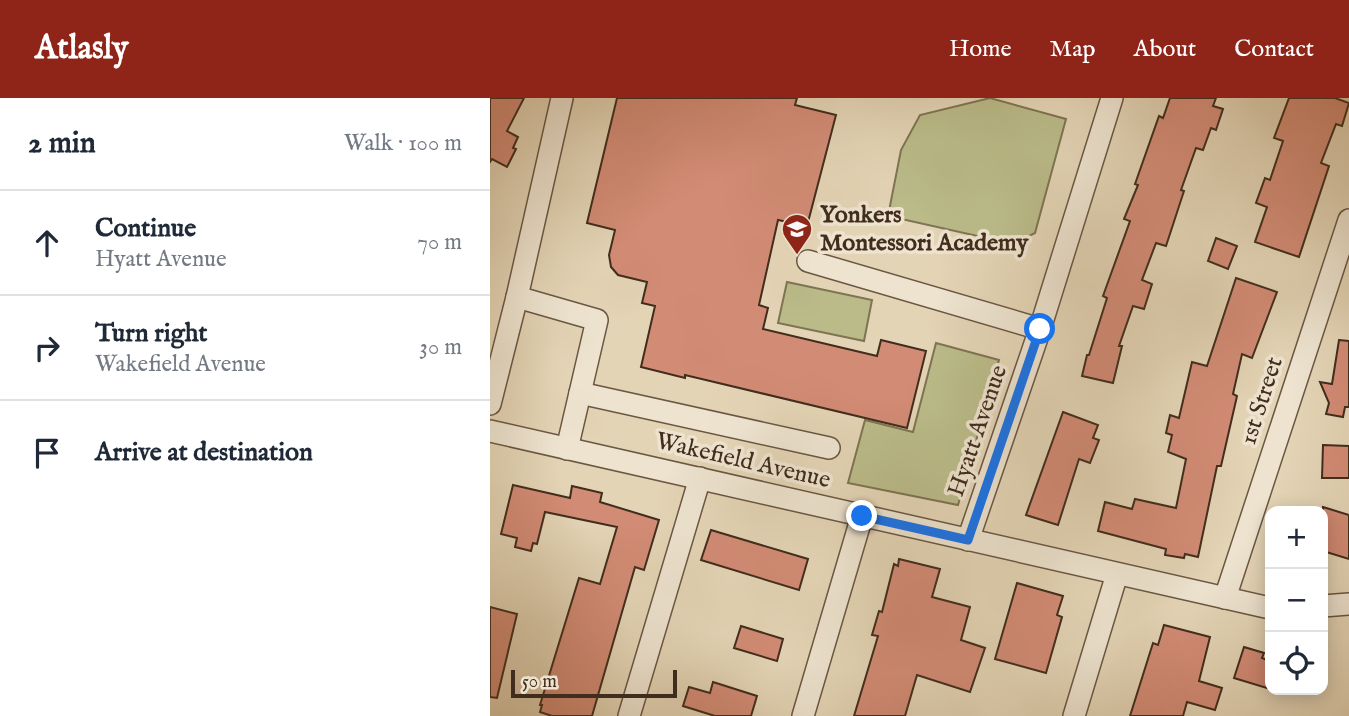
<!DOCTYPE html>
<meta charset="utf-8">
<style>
:root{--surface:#fff;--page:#f6f6f7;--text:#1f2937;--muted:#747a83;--line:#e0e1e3;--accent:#8f2418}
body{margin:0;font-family:"IM FELL English",serif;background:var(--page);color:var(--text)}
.controls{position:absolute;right:21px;bottom:21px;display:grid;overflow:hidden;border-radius:14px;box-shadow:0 4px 18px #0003}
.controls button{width:63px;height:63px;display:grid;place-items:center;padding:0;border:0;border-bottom:2px solid var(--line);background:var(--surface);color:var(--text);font:35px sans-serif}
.scale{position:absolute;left:21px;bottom:18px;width:166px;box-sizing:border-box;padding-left:7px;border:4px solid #412d1d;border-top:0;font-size:19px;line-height:24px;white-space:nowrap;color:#412d1d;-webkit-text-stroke:5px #ede3cf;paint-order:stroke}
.stop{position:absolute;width:21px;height:21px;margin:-16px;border:5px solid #1a73e8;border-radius:50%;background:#fff}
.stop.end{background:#1a73e8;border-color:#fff;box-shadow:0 2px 7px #0008}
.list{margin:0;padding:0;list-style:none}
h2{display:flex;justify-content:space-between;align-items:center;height:91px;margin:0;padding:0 28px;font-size:30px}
h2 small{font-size:23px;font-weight:400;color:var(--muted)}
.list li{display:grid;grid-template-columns:46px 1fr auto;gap:21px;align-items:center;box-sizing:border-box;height:105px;padding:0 28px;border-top:2px solid var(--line)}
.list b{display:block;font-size:26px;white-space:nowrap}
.list p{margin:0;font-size:23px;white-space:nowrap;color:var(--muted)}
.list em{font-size:23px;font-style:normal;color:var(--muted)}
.icon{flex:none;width:38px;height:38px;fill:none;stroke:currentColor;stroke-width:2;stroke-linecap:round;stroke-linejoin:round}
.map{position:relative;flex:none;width:859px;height:618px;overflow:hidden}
header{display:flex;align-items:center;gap:42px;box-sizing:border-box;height:98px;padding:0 35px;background:var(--accent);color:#fff}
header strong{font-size:33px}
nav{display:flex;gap:38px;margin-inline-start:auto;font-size:24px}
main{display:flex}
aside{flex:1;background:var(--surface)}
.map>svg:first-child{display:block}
</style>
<header>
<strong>Atlasly</strong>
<nav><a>Home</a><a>Map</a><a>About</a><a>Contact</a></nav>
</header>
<main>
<aside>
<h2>2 min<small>Walk · 100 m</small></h2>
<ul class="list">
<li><svg class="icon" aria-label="ahead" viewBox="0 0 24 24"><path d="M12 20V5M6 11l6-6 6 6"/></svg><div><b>Continue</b><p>Hyatt Avenue</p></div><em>70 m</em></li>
<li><svg class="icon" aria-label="right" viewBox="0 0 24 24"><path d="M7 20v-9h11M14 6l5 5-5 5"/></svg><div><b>Turn right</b><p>Wakefield Avenue</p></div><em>30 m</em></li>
<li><svg class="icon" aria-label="arrive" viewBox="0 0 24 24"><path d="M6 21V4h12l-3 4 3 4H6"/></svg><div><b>Arrive at destination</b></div></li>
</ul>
</aside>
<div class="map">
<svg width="859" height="618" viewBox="0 0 859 618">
<rect width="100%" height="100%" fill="#e3d4b5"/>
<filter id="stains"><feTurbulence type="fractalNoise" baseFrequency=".00286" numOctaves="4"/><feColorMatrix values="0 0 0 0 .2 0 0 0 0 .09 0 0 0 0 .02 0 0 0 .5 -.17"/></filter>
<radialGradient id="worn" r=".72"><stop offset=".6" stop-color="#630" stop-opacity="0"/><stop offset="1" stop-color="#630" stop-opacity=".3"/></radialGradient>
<g fill="#babb89" stroke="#7e7453" stroke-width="2">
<path d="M500,0L576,21L545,135L523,146L398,118L411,52L430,17Z"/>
<path d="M297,184L382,202L374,243L288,225Z"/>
<path d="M446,245L509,262L468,407L358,385L375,322L423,334Z"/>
</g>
<g fill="#d28b75" stroke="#412d1d" stroke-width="2">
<path d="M0,0H34L17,33L28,39L23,50L26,51L17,69L2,61L0,64Z"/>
<path d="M127,0H307L305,7L346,17L317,128L288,122L269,207L278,210L273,231L387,258L391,242L436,253L417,330L195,277V280L151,269L165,208L152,205L157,184L128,177L121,169L119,157L125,132L97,125Z"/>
<path d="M680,0H726L723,8L733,11L726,32L721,30L713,52L706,50L691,92L694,93L676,148L666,145L652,182L662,186L654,211L643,208L629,248H632L623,285L592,278L597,257H599L617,200L613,198L640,123L634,121L648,87L645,86L669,18L673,20Z"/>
<path d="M799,0H845L859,5L852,28L846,26L831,65L839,68L809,159L765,144L777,109L766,105L775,80L780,82L793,43L784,40Z"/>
<path d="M726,140L747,148L738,171L718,163Z"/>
<path d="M746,180L787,194L762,260L752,256L743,296L747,298L731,368H727L708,459L695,456L694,460L675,457L676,451L608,433L615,404L642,411L645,401L686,410L696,361L678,354L682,337L676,335L680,317L689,320L702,264L717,268Z"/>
<path d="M849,242L859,243V309H855L853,319L836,316L839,305L830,284L842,286Z"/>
<path d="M573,314L608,327L603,340L609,342L600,365L589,361L568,427L536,417Z"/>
<path d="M833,347L859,348V380H832Z"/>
<path d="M23,387L80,400L82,388L112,395L110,404L169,422L154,472L145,469L102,618H62L50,614L52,607H50L89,480L110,486L127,429L55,414L47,446L43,445L41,453L25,449L27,440L11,436Z"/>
<path d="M833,409L859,417V461L833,453Z"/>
<path d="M221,432L318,461L309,492L211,462Z"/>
<path d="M409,461L450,471L442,499L480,509L471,542L495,550L480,594L427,577L415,618H364L388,538L382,537L389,513L392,514L404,466L408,468Z"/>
<path d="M527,485L573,498L567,517L572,519L556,575L505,561Z"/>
<path d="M0,509L27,516L7,600L0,599Z"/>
<path d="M674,527L720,539L709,583L732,590L725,612L697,604L693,618H640L663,545L668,547Z"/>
<path d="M251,528L293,541L287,563L244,550Z"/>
<path d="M754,549L774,555L772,560L780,563V591L744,580Z"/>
<path d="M223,584L267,598L261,618H225L193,608L199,589L220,595Z"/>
</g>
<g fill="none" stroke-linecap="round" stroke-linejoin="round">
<g stroke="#6a5743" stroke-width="24">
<g id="minor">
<path d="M318,163L550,231"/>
<path d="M27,199L107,222L77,351"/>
<path d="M90,295L339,350"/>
<path d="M0,306L27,199L72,0"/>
<path d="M0,333L780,510"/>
<path d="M478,442L550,231L622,0"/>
<path d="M735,500L859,122"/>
<path d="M833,508L859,506"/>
<path d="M139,618L210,380"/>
<path d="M313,618L372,418"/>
<path d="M584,618L627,476"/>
</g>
</g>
<use href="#minor" stroke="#ede3cf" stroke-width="21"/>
</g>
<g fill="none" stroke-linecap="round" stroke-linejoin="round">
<path stroke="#1a73e8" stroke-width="9" d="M372,418L478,442L550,231"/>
</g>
<defs>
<g id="school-pin" transform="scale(1.575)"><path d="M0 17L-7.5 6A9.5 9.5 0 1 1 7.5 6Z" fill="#8f2418" stroke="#ede3cf"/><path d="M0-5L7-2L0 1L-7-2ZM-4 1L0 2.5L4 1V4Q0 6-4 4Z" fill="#fff"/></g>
</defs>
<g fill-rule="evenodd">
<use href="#school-pin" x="307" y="131"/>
</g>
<g text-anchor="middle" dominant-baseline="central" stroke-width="7" stroke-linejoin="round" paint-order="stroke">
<g font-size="24" font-weight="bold" fill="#412d1d" stroke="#ede3cf" text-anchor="start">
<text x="330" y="117">Yonkers<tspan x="330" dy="28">Montessori Academy</tspan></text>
</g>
<g font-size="24" fill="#412d1d" stroke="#ede3cf">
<text transform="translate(772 303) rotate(-72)">1st Street</text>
<text transform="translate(488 333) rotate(-71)">Hyatt Avenue</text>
<text transform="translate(253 363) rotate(13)">Wakefield Avenue</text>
</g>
</g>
<rect width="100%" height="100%" filter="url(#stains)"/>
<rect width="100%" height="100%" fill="url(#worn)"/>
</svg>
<div class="controls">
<button>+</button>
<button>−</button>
<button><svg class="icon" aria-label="locate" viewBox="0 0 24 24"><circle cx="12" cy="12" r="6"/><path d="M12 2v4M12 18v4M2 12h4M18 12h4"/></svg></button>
</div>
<div class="scale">50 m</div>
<div class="stop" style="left:550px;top:231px"></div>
<div class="stop end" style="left:372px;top:418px"></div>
</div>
</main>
